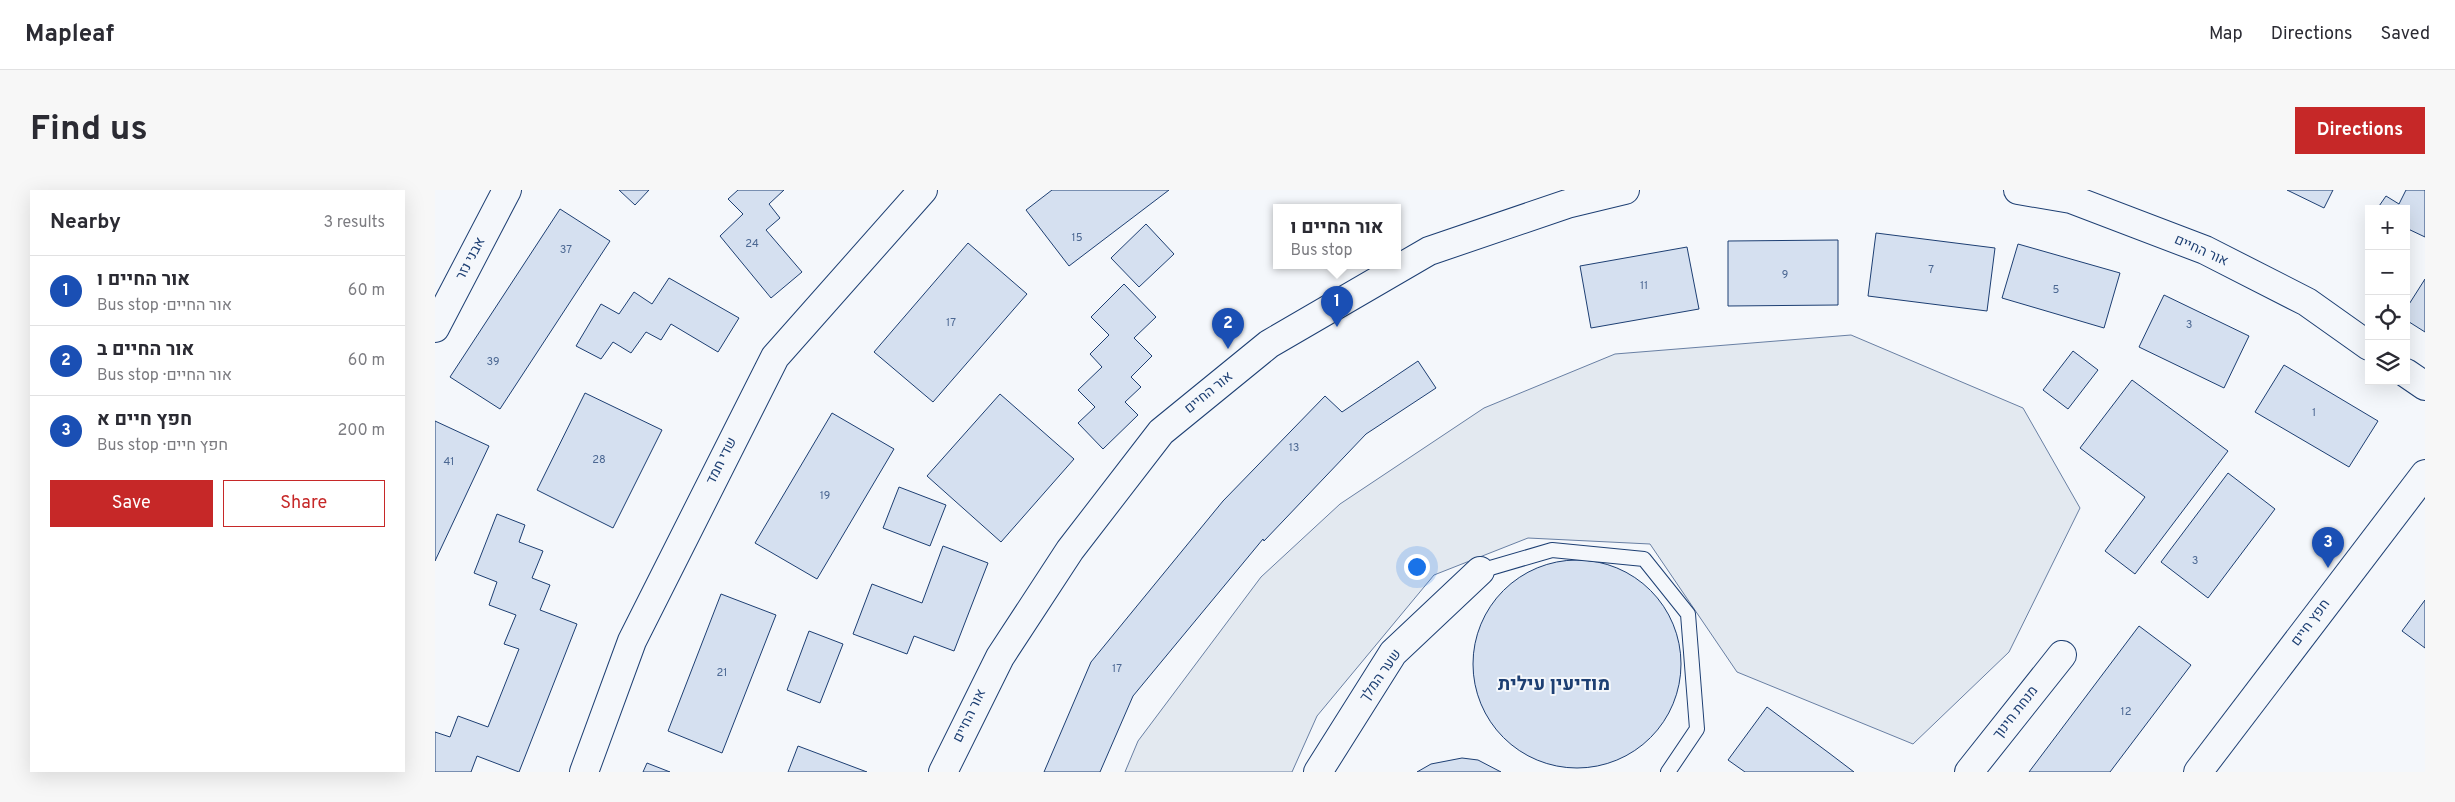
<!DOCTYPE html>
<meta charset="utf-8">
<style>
:root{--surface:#fff;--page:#f7f7f7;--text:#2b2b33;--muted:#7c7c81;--line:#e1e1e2;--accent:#c62828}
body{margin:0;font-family:Overpass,Heebo,sans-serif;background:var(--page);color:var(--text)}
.controls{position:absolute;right:15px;top:15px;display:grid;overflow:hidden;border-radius:0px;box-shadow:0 5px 20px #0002}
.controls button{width:45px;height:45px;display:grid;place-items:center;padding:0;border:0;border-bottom:1px solid var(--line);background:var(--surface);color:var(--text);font:25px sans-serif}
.you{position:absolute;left:981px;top:376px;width:18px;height:18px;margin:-12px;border:4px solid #fff;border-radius:50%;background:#1a73e8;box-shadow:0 0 0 8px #1a73e833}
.badge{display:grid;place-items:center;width:32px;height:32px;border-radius:50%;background:var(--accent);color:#fff;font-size:16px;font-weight:700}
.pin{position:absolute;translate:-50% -41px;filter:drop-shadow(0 1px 2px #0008)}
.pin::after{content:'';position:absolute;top:26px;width:18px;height:15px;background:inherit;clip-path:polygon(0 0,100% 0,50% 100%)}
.popup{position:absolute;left:838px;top:14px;width:128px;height:65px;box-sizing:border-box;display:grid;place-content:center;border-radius:0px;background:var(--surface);filter:drop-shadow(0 1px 4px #0005);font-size:16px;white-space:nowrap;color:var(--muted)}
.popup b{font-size:19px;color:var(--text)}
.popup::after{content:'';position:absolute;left:50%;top:100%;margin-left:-10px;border:10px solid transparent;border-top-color:var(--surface)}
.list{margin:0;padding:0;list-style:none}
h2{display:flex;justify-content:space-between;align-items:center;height:65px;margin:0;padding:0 20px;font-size:21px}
h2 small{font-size:16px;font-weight:400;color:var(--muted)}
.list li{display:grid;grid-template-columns:32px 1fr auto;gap:15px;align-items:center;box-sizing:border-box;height:70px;padding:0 20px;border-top:1px solid var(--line)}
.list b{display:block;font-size:19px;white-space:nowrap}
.list p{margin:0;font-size:16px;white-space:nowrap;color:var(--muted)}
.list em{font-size:16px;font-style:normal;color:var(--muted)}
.actions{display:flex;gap:10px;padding:15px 20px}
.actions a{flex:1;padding:11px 0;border:1px solid var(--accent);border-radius:0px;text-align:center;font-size:18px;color:var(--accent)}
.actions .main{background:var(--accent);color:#fff}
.icon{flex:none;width:28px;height:28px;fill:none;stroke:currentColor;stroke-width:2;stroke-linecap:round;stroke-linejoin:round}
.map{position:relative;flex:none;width:1990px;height:582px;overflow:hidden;border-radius:0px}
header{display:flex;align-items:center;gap:30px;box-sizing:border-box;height:70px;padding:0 25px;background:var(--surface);border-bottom:1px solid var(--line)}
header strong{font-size:24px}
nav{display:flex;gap:28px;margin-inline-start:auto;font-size:18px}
.intro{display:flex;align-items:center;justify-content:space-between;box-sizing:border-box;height:120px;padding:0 30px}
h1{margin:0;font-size:35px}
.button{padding:12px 22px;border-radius:0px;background:var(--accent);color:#fff;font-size:18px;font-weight:700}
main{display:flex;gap:30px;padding:0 30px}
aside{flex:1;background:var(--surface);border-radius:0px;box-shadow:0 5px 20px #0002}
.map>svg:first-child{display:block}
</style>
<header>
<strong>Mapleaf</strong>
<nav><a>Map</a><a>Directions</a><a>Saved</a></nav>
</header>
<div class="intro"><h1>Find us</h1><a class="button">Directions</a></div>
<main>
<aside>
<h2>Nearby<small>3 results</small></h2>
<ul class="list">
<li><span class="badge" style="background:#1a4fb4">1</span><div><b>אור החיים ו</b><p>Bus stop · אור החיים</p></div><em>60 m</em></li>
<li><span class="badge" style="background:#1a4fb4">2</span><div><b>אור החיים ב</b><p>Bus stop · אור החיים</p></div><em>60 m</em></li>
<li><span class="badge" style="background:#1a4fb4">3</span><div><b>חפץ חיים א</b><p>Bus stop · חפץ חיים</p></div><em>200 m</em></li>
</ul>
<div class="actions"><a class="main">Save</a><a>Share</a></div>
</aside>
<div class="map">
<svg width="1990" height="582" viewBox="0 0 1990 582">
<rect width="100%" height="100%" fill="#f4f7fb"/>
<path fill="#e3e9f0" stroke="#687fa3" d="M1416,145L1588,218L1645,318L1574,462L1478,554L1302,482L1215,354L1093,348L999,385L882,526L857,582H690L703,551L826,387L905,314L1049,218L1180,164Z"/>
<g fill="#d5e0f0" stroke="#1d3f73">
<path d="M184,0H214L200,15Z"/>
<path d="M303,0H349L334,14L345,28L331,40L367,82L336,108L285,46L308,24L293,9Z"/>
<path d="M617,0H734L634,76L591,20Z"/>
<path d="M1852,0H1898L1889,18Z"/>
<path d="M1971,0H1990V47L1971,38V19H1942L1951,6L1964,14Z"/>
<path d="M125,19L175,51L65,219L15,187Z"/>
<path d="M711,34L739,64L704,97L676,68Z"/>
<path d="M1441,43L1560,58L1552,121L1433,106Z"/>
<path d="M1403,50V115L1293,116V51Z"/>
<path d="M533,53L592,104L498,212L439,162Z"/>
<path d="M1583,54L1685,83L1669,138L1567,108Z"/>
<path d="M1252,57L1264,119L1156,138L1145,76Z"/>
<path d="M234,88L304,128L283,162L236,134L226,150L211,142L196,163L178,152L166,169L141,156L166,114L184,124L199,102L217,114Z"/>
<path d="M1990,89V142L1971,130V119Z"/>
<path d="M689,94L721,127L699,148L717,166L696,187L706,197L690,212L703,225L668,259L643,233L660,217L643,200L667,177L655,164L674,145L656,127Z"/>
<path d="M1729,105L1814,146L1789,198L1704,157Z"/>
<path d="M1638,161L1663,180L1633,219L1608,200Z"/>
<path d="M983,171L1001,198L931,244L829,351L828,349L698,506L665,582H609L656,472L788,311L890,206L907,222Z"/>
<path d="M1849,175L1943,231L1914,277L1820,222Z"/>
<path d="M1697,190L1793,261L1700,384L1670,361L1710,307L1645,258Z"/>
<path d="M150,203L227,240L178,338L102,300Z"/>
<path d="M565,204L639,269L566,352L492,286Z"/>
<path d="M397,223L459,259L382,389L320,353Z"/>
<path d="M0,231L54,256L0,371Z"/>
<path d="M1793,283L1840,319L1773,408L1726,372Z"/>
<path d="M464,297L511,315L495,356L448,338Z"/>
<path d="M62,324L90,335L84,352L108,361L97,388L115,395L105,420L142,434L84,582L42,566L36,582H0V542L15,547L23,526L53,537L84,459L69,454L81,425L54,415L62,392L39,383Z"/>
<path d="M508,356L553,373L519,461L479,446L472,464L418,444L437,394L487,413Z"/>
<circle cx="1142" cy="474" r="104"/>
<path d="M286,404L341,425L287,563L233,541Z"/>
<path d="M1990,410V458L1967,441Z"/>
<path d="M1704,436L1756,475L1675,582H1594Z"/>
<path d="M374,441L408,454L385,513L352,500Z"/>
<path d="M1332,517L1394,563L1419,582H1310L1293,570Z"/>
<path d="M363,556L432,582H353Z"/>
<path d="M1027,568L1043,570L1066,582H982L996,574Z"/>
<path d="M212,573L235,582H208Z"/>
</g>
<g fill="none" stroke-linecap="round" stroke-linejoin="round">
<g stroke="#1d3f73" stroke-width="16">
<path id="service" d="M1045,381L1117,360L1209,369L1253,424L1262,539L1233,582"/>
</g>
<g stroke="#1d3f73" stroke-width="30">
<g id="minor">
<path d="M1583,0L1636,9L1770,60L1872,112L1934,156"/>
<path d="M1971,183L1990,196"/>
<path d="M149,582L197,451L340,167L488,0"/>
<path d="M508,582L565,467L635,360L726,242L834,154L994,61L1132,14L1190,0"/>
<path d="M883,582L958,463L1045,381"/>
<path d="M1534,582L1627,465"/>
</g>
</g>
<g stroke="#1d3f73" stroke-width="30">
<g id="tertiary">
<path d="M0,138L72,0"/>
<path d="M1763,582L1990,284"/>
</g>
</g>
<use href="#service" stroke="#f4f7fb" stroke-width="14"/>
<use href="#minor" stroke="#f4f7fb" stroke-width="28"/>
<use href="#tertiary" stroke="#f4f7fb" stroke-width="28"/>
</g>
<g text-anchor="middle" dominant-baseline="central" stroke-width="4" stroke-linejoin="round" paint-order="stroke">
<g font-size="11" fill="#4b6792">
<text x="642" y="48">15</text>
<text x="317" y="54">24</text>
<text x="131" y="60">37</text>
<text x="1496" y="80">7</text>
<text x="1350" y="85">9</text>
<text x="1209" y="96">11</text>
<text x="1621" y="100">5</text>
<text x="516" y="133">17</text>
<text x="1754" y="135">3</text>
<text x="58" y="172">39</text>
<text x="1879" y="223">1</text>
<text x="859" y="258">13</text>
<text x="164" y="270">28</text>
<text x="14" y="272">41</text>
<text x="390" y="306">19</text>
<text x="1760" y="371">3</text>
<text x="682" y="479">17</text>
<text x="287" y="483">21</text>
<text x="1691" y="522">12</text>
</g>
<g font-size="14" fill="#1d3f73" stroke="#f4f7fb">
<text transform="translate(1766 61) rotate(24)">אור החיים</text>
<text transform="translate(36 69) rotate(-62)">אבני נזר</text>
<text transform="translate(774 203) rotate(-39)">אור החיים</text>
<text transform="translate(287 271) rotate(-63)">שדי חמד</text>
<text transform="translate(1876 433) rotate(-53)">חפץ חיים</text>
<text transform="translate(946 486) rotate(-55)">שער המלך</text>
<text transform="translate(1581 523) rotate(-52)">מנחת חינוך</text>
<text transform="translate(535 526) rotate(-64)">אור החיים</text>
</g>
<g font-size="19" font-weight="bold" fill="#1d3f73" stroke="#f4f7fb">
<text x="1119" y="495">מודיעין עילית</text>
</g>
</g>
</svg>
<div class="controls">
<button>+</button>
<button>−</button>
<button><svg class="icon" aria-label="locate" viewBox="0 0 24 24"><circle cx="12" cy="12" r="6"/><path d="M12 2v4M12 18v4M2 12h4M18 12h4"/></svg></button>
<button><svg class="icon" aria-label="layers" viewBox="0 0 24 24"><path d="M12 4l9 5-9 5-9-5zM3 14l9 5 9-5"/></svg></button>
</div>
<div class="you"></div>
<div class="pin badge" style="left:902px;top:137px;background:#1a4fb4">1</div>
<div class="popup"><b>אור החיים ו</b>Bus stop</div>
<div class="pin badge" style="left:793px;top:159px;background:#1a4fb4">2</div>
<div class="pin badge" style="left:1893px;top:378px;background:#1a4fb4">3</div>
</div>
</main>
